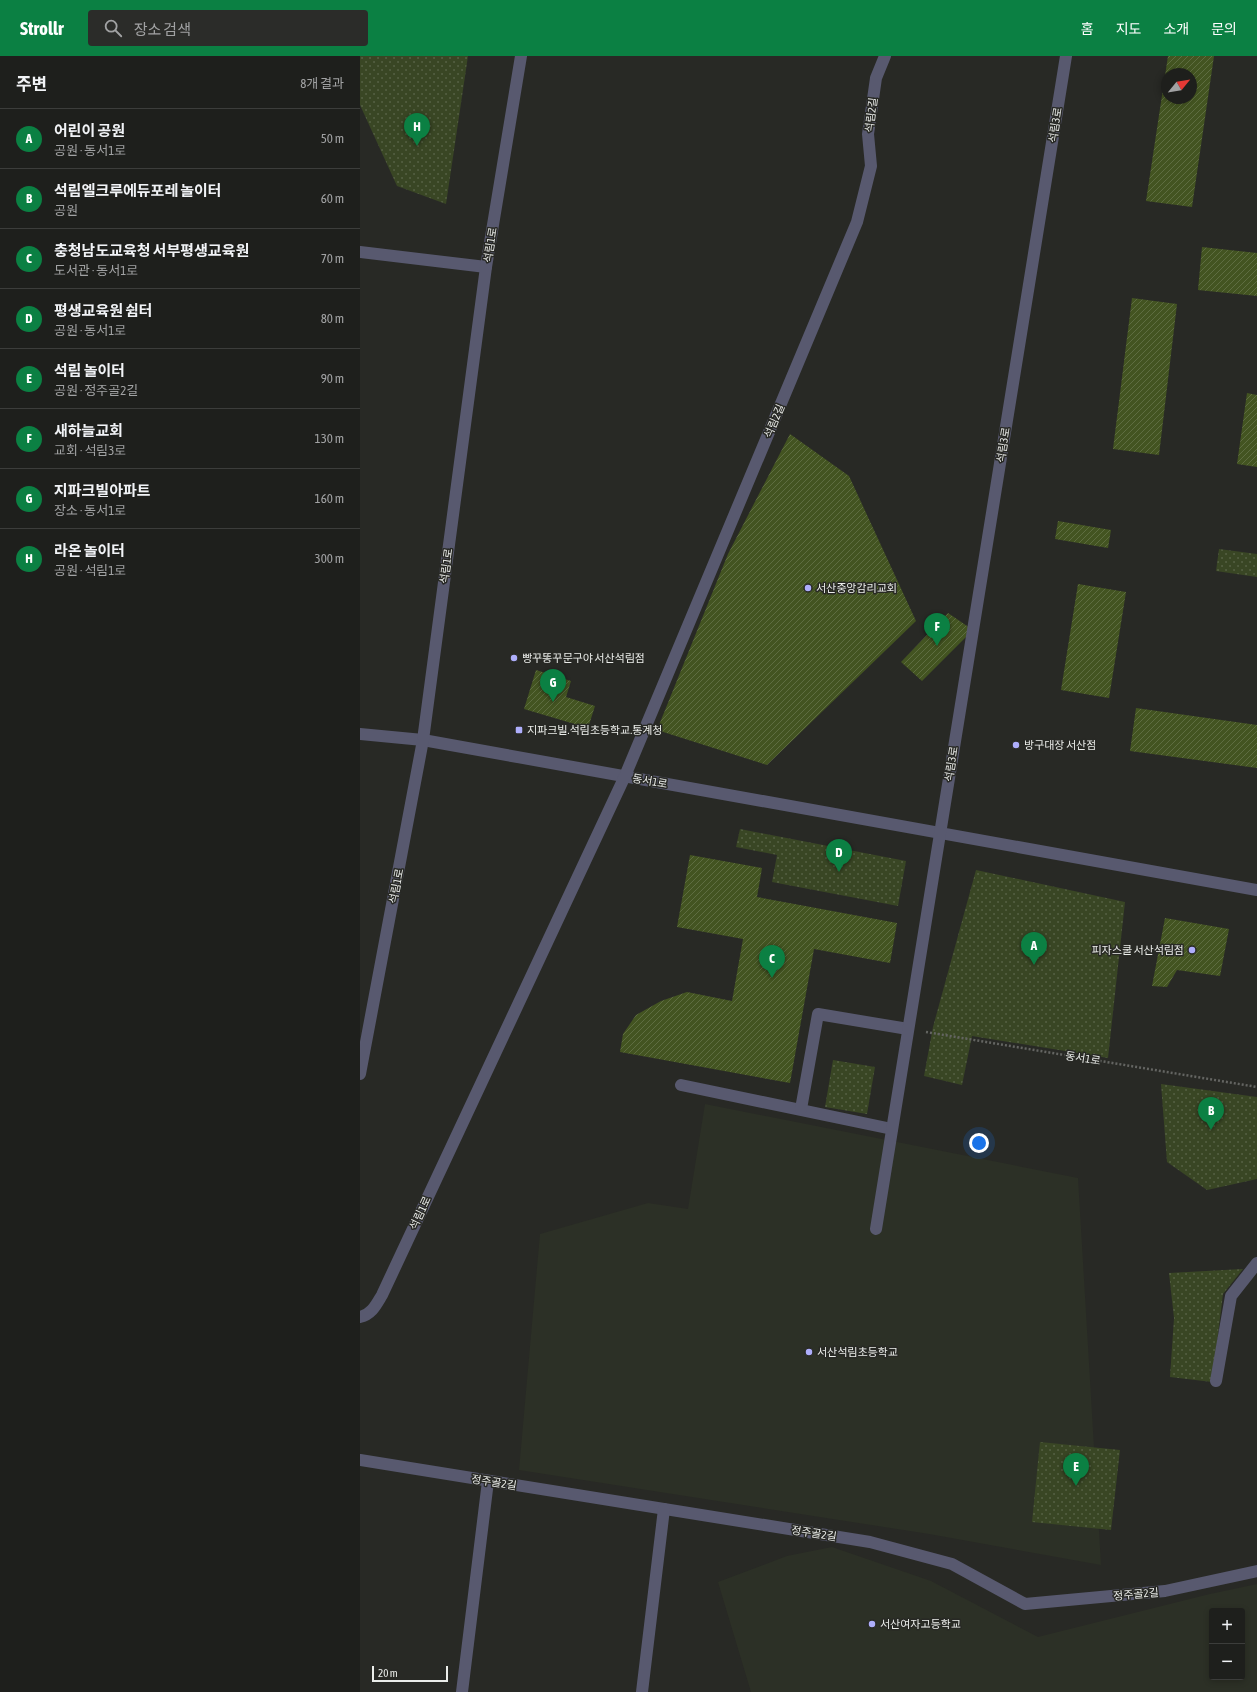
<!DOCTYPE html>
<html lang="ko">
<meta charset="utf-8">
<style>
:root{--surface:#1e1f1c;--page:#2b2c29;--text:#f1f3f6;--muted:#a1a2a3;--line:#3c3d3b;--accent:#0b8043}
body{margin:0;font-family:"Asap Condensed","Noto Sans KR",sans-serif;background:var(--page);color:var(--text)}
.controls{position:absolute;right:12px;bottom:12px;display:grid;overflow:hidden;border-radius:4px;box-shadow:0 2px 6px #0003}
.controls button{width:36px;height:36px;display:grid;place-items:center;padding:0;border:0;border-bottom:1px solid var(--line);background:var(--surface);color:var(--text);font:20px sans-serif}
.compass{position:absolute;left:801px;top:12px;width:36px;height:36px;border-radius:50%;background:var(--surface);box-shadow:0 2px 6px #0003;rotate:60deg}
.scale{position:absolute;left:12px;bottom:10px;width:76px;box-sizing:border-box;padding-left:4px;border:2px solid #ebedea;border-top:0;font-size:11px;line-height:14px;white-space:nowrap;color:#ebedea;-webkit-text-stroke:3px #282925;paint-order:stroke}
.you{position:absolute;left:619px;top:1087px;width:14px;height:14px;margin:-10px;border:3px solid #fff;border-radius:50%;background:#1a73e8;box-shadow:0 0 0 6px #1a73e833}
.badge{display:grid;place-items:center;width:26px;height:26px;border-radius:50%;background:var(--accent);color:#fff;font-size:13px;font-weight:700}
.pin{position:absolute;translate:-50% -33px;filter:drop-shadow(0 1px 2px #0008)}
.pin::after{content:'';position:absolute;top:21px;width:14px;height:12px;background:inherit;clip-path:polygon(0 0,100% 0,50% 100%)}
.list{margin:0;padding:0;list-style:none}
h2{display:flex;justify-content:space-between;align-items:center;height:52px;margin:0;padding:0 16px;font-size:17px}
h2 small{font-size:13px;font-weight:400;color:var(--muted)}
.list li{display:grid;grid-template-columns:26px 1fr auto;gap:12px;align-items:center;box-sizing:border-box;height:60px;padding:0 16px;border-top:1px solid var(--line)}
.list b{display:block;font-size:15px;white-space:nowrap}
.list p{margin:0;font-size:13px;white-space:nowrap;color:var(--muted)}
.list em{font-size:13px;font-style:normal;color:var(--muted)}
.icon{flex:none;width:22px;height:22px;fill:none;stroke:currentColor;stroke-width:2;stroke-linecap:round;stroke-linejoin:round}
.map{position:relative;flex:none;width:897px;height:1636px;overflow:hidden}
header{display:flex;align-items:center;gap:24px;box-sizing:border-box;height:56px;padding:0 20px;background:var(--accent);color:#fff}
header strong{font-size:19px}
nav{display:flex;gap:22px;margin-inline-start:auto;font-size:14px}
.search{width:280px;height:36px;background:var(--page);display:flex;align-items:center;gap:10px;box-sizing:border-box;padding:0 14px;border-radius:4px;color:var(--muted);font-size:15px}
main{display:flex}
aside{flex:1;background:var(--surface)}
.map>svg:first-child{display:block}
</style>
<header>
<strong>Strollr</strong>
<div class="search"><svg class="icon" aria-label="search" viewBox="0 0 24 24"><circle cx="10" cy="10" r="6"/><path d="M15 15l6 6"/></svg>장소 검색</div>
<nav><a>홈</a><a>지도</a><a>소개</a><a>문의</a></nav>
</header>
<main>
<aside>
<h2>주변<small>8개 결과</small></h2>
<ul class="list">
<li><span class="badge">A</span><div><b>어린이 공원</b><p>공원 · 동서1로</p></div><em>50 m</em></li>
<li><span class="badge">B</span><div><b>석림엘크루에듀포레 놀이터</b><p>공원</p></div><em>60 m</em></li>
<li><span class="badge">C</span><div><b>충청남도교육청 서부평생교육원</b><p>도서관 · 동서1로</p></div><em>70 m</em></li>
<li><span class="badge">D</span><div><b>평생교육원 쉼터</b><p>공원 · 동서1로</p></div><em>80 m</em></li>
<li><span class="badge">E</span><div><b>석림 놀이터</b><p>공원 · 정주골2길</p></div><em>90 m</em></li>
<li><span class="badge">F</span><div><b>새하늘교회</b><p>교회 · 석림3로</p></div><em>130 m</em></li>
<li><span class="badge">G</span><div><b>지파크빌아파트</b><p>장소 · 동서1로</p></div><em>160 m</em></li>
<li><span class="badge">H</span><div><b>라온 놀이터</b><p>공원 · 석림1로</p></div><em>300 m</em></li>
</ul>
</aside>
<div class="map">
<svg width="897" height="1636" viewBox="0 0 897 1636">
<defs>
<pattern id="park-dots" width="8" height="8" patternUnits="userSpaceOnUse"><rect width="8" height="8" fill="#394624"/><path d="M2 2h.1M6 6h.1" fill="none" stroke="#566144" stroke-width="1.8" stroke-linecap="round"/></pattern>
<pattern id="building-hatch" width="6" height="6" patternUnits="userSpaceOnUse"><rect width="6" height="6" fill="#435421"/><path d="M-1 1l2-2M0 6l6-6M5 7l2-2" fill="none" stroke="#5e6d41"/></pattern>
</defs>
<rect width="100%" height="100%" fill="#282925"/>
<g fill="#2c3026" fill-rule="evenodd">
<path d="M345,1048L718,1122L741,1509L569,1478L159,1414L180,1178L288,1147L328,1153Z"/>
<path d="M472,1491L571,1525L678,1581L850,1538L897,1528V1636H391L358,1526L427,1500ZM852,1555H882V1621H852Z"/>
</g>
<g fill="url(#park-dots)">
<path d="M0,0H108L86,148L37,130L0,49Z"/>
<path d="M859,493L897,498V521L856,515Z"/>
<path d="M380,773L546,805L538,850L412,826L417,799L376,791Z"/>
<path d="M616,814L765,846L748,1002L612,980L602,1029L564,1020L573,971Z"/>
<path d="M473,1004L515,1011L507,1058L465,1051Z"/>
<path d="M801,1028L897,1041V1123L847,1134L807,1106Z"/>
<path d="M883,1213L863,1238L852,1326L810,1321L814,1262L809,1217Z"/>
<path d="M680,1386L760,1394L751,1474L672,1466Z"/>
</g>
<g fill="url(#building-hatch)" fill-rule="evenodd">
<path d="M808,0H854L832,151L786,145ZM807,18H831V42H807Z"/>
<path d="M842,191L897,197V240L838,234Z"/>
<path d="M772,242L817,248L799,399L753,393Z"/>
<path d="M887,337L897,339V411L877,408Z"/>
<path d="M430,378L489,420L556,565L407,709L297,674L368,498Z"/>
<path d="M698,465L751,474L748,492L695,483Z"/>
<path d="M718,528L766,536L749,642L701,634Z"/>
<path d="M588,557L613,574L562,625L541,606Z"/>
<path d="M176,614L211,625L206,641L235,650L228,672L164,653Z"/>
<path d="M776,652L897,669V712L770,695Z"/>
<path d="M330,799L402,812L397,841L537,867L530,907L454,893L430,1027L260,996L263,978L276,959L301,945L327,936L372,945L383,883L317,871Z"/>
<path d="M805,862L869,873L860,920L817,914L807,931L792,930Z"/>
</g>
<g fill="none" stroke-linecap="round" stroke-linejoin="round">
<path stroke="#646562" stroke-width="2.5" stroke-dasharray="2 2" stroke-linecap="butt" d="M566,976L897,1031"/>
<g stroke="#58596f" stroke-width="12">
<path d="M0,196L126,211"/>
<path d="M0,678L63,684L897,834"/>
<path d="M0,1018L63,684L126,211L161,0"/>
<path d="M321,1029L532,1073"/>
<path d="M441,1053L458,958L548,973"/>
<path d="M516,1173L706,0"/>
<path d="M0,1261C12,1258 16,1249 22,1239L265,720L497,166L511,110L508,78L516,22L525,0"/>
<path d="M856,1325L871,1240L897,1207"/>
<path d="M0,1404L510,1486L592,1508L665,1548L805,1535L897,1515"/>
<path d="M102,1636L128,1425"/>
<path d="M282,1636L304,1453"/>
</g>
</g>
<g fill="#aeaefb" stroke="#282925" stroke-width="1.5">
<circle cx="448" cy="532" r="4"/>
<circle cx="154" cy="602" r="4"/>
<rect x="155" y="670" width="8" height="8" rx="2"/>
<circle cx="656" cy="689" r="4"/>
<circle cx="832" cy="894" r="4"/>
<circle cx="449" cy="1296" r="4"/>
<circle cx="512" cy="1568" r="4"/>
</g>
<g text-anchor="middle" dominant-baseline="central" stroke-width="3" stroke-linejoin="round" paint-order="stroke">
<g font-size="11" fill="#ebedea" stroke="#282925">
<text transform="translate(511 59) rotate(-83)">석림2길</text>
<text transform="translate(695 69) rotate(-81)">석림3로</text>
<text transform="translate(130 189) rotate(-81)">석림1로</text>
<text transform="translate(414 365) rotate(-67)">석림2길</text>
<text transform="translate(643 389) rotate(-81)">석림3로</text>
<text transform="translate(86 510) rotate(-82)">석림1로</text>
<text transform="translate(591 708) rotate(-81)">석림3로</text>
<text transform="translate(290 725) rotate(10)">동서1로</text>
<text transform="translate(36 830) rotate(-79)">석림1로</text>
<text transform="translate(723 1002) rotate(9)">동서1로</text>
<text transform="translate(60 1157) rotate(-65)">석림1로</text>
<text transform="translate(134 1426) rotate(9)">정주골2길</text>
<text transform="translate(454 1477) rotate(9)">정주골2길</text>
<text transform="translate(776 1538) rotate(-5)">정주골2길</text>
</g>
<g font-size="11" fill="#ebedea" stroke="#282925" text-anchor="start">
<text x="456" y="532">서산중앙감리교회</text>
<text x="162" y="602">빵꾸똥꾸문구야 서산석림점</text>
<text x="167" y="674">지파크빌.석림초등학교.통계청</text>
<text x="664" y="689">방구대장 서산점</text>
<text x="824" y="894" text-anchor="end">피자스쿨 서산석림점</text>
<text x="457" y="1296">서산석림초등학교</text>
<text x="520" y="1568">서산여자고등학교</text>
</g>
</g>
</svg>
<div class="controls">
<button>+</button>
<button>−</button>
</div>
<svg class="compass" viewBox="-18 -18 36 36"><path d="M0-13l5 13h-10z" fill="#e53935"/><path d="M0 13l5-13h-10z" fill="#a1a2a3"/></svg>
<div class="scale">20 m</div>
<div class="you"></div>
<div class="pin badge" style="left:674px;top:909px">A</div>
<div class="pin badge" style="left:851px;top:1074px">B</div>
<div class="pin badge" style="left:412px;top:922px">C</div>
<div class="pin badge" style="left:479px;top:816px">D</div>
<div class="pin badge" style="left:716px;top:1430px">E</div>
<div class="pin badge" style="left:577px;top:590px">F</div>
<div class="pin badge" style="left:193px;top:646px">G</div>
<div class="pin badge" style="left:57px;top:90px">H</div>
</div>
</main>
